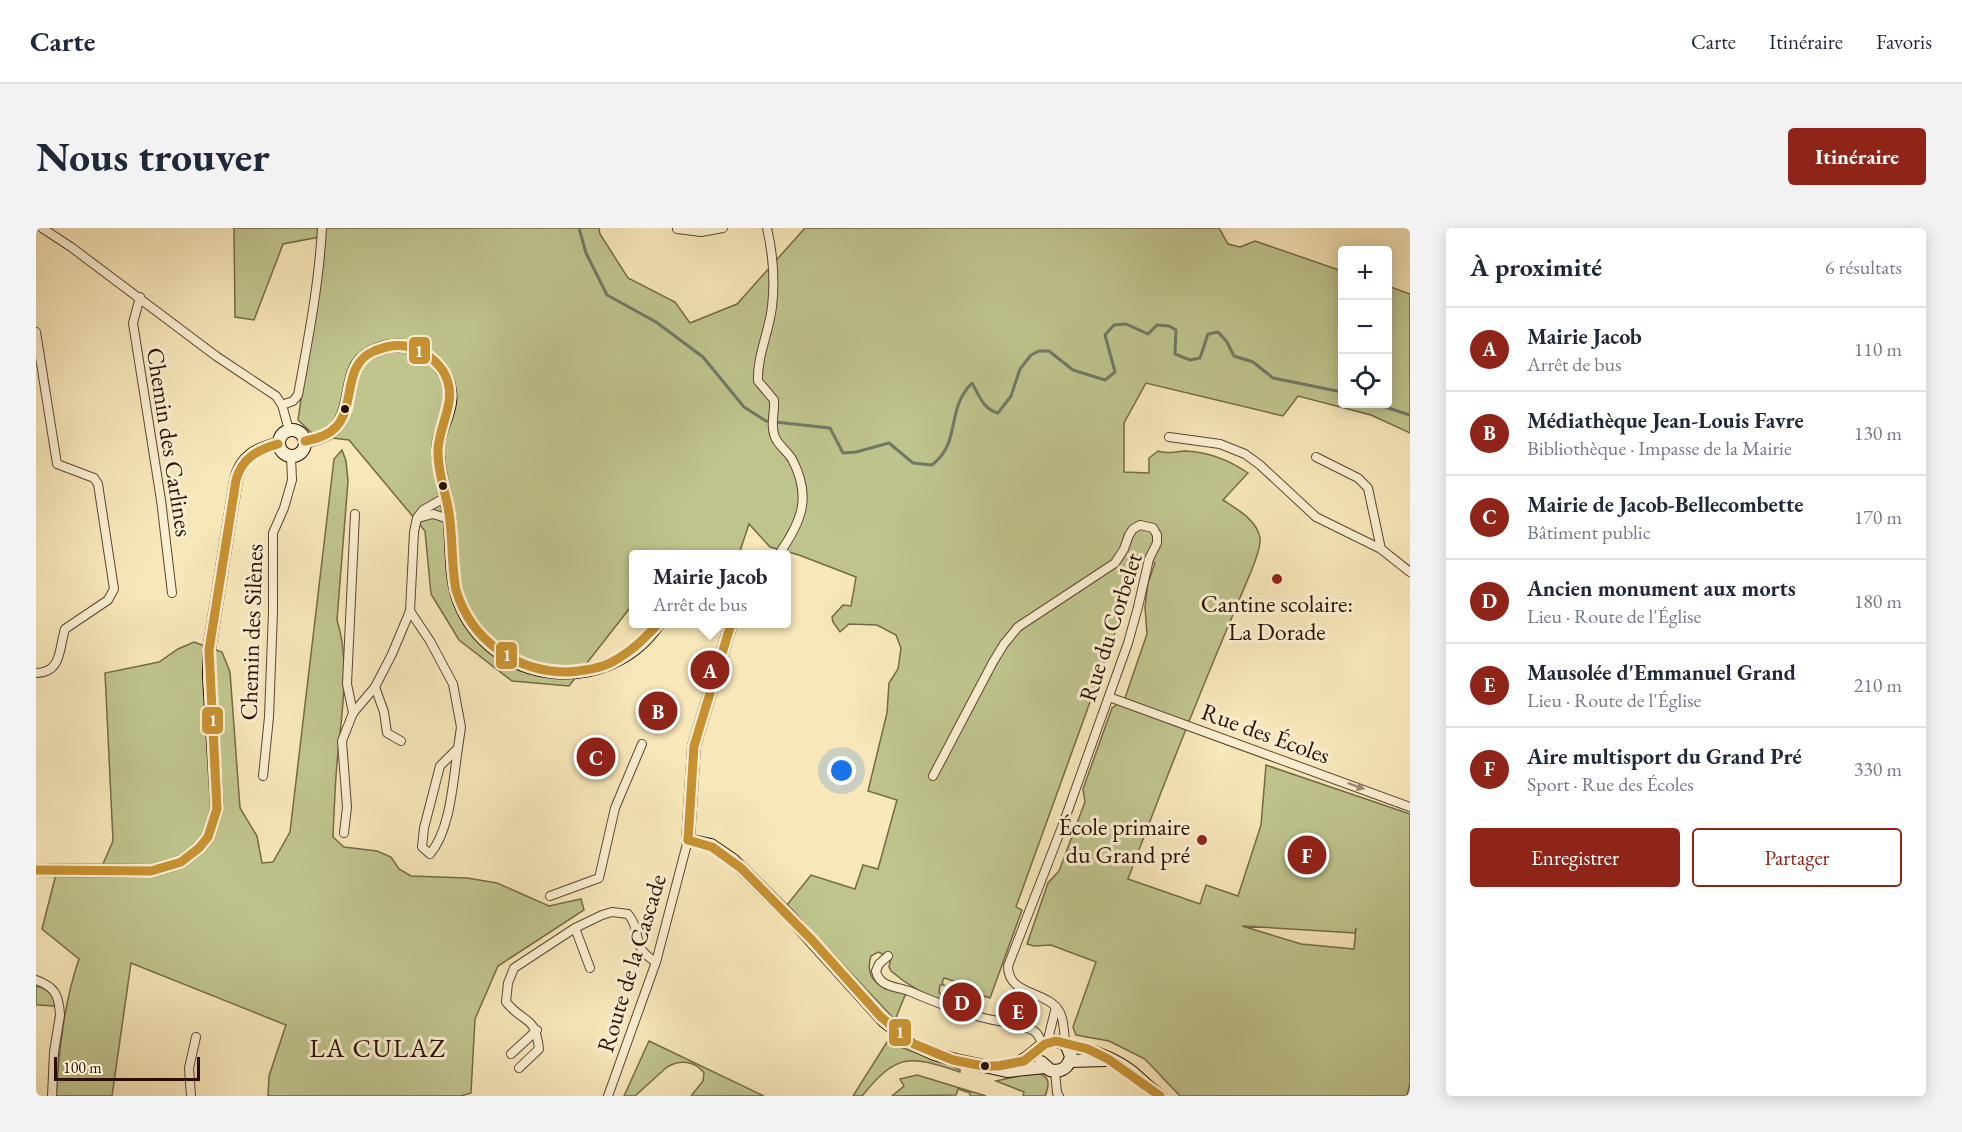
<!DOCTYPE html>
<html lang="fr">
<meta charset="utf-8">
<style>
:root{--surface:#fff;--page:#f2f2f3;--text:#1f2937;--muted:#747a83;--line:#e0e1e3;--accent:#8f2418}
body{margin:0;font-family:"EB Garamond",serif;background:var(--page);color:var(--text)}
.controls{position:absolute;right:18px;top:18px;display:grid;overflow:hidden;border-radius:6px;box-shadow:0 3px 15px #0003}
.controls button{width:54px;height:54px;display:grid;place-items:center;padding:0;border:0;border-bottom:2px solid var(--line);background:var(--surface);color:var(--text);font:30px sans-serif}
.scale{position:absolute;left:18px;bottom:15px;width:146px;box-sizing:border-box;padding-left:6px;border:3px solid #2a0f00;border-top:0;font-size:16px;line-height:21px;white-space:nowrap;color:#2a0f00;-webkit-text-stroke:4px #faefd2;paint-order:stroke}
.you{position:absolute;left:806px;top:543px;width:21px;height:21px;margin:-15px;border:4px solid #fff;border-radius:50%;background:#1a73e8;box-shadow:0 0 0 9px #1a73e833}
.badge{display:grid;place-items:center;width:39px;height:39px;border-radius:50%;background:var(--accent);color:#fff;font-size:20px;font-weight:700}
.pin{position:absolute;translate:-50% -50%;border:3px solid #fff;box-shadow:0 2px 6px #0006}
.popup{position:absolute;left:593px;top:322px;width:162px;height:78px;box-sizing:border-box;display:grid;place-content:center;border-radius:6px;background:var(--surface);filter:drop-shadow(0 2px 4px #0005);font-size:20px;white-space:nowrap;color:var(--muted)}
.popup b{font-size:22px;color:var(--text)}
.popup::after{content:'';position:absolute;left:50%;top:100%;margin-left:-12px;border:12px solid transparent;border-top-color:var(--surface)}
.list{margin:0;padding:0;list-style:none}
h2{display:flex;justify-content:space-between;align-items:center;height:78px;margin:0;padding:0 24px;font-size:26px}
h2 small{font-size:20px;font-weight:400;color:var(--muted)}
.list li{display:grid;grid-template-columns:39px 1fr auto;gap:18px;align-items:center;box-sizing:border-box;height:84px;padding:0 24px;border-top:2px solid var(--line)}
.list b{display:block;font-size:22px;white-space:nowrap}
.list p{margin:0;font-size:20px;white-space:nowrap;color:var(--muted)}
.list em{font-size:20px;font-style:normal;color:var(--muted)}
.actions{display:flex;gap:12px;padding:18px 24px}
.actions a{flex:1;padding:14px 0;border:2px solid var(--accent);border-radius:6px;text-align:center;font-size:21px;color:var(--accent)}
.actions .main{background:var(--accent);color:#fff}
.icon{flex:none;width:33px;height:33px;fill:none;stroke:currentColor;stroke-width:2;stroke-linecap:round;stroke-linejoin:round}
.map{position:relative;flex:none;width:1374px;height:868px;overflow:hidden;border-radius:6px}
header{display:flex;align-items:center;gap:36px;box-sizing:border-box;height:84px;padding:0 30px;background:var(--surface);border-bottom:2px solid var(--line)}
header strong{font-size:28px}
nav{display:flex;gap:33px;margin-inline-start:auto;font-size:21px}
.intro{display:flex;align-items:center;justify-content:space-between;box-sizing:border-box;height:144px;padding:0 36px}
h1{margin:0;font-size:42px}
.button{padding:15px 27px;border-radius:6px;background:var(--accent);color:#fff;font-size:21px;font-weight:700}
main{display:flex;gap:36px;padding:0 36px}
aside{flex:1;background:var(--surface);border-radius:6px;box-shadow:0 3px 15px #0003}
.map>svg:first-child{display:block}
</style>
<header>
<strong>Carte</strong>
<nav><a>Carte</a><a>Itinéraire</a><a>Favoris</a></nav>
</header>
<div class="intro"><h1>Nous trouver</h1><a class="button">Itinéraire</a></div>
<main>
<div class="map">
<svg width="1374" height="868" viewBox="0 0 1374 868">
<rect width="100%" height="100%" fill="#f7e7b9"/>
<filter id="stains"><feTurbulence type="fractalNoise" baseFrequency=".00333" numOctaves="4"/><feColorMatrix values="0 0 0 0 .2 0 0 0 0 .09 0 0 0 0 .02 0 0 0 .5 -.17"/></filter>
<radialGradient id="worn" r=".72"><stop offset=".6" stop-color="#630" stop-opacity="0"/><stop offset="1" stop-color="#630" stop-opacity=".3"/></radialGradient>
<g fill="#bfc48d" stroke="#746a46" stroke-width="1.5" fill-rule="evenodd">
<path d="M198,0H563L564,6L592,50L639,74L654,95L701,76L769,0H1183L1192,16L1204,19L1219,13L1306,43V176H1352V58L1374,66V205L1335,187L1262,168L1247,188L1110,155L1088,195V244L1113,245V230L1122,223C1133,227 1139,223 1150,223C1173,224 1193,232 1212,245L1187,272C1201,281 1221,292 1224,310C1226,323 1207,361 1202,375C1163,466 1127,558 1092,651L1164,676L1170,657L1202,668L1225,597L1230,537L1374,586V855L1371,868H1144L1109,831L1073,813L1040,807L1037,799L1060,734L1015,717L998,718L991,716L1012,655L1023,643L1049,574L1047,561L1076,480L1089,470L1111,406L1109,379L1112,355L1119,335L1099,326L1089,377L980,679L986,682L954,770L926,761L924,755L908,750L906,755L908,757H904L903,764L908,769V774C887,766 871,757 855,743L853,739L855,730L842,724L835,728C827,754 848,762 870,765L859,792L751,677L775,647L819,661L827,637L842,641L861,572L832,563L851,485L853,455L862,441L865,420L860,407L841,397L813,396L804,404L797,394L796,389L807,377L815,378L820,349L763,327L734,319L713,296L703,326H598L597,376L533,458L476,453L423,412L395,366L389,303L313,212L279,208L262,192L289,8L247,16L218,92L199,89ZM1206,698L1319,705L1320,700L1318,721L1265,716Z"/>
<path d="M306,222L310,233L312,253L301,392C315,435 305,491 301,535C299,559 298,584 297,609L308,619L341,623L355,629L363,641L375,648L431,650L461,655L513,678L545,671L548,682L462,738L439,791L435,865L425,868H232L233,848L250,797L95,735L76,868H20C23,823 28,774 43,731L6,701L20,646L63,645L77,613L69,445L123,434L142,421L158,414L186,424L194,444L204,580L221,608L226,635L237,634L254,604L298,231Z"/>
<path d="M0,758L7,760L18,767L19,778L0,777Z"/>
<path d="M613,813L728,868H655L667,853L668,845C659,833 644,831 631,839L599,868H588Z"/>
<path d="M851,814L921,840L924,842V844C873,827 861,825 826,868H817Z"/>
<path d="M1000,844C1014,848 1014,856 1009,868H987L988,864L960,853Z"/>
<path d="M881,847L950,868H934V865L922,861L920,867L856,868L868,858L864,851Z"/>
</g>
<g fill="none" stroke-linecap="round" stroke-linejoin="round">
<g stroke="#6f7967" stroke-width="3">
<path d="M543,0L550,25L571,67L620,94L667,129L708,179L730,193L794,200L807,225L820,224L853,215L877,235L896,237C926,214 909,182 936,155C943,167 947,181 962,185L975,168L984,141L995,127L1003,123H1013L1037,142L1069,152L1079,144L1069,107L1078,97L1090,96L1112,106L1121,97L1133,98L1140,102L1139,126L1154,132L1164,130L1172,106L1182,104L1191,114L1198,128L1217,134L1237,150L1306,164"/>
<path d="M1340,176L1374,187"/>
</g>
<g stroke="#5d452e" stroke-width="10">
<g id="street">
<path d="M6,0L35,19L180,128L240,168L246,177L253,202"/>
<path d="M731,0C737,26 739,53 736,79C733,104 721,128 722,153L738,172C739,184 734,197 739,209C742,217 751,223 756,231C776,269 766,293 743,326"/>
<path d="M641,1L665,4L687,0"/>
<path d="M104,69L97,95L125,272L136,365"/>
<path d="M0,104L21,236L58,250L62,256L78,361L72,372L29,401C23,420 26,445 0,445"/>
<path d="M246,177L257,173L262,167C272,112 283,56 286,0"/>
<path d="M1133,209L1184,216L1209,226L1224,237L1280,289L1345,321L1374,344"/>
<path d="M1280,229L1322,250L1332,260L1345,321"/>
<path d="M382,290L397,286L413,291"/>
<path d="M374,383L394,413L417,456L425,499L422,520L404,538L388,600L386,619L394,626C415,601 417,552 422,520"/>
<path d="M339,459L348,484L351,505L365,513"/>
<path d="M1073,469L1374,579"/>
<path d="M317,485L311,456L319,286"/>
<path d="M227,548L233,489L237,383V305L248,280L256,252L255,228"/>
<path d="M897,548L957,434L968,416L982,399L1079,335L1088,321L1093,307L1097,301L1104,297L1117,300L1121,307V315L1113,331L1102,379L1092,415L1026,599L972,738C972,768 1010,762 1023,783C1029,791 1027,806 1030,816"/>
<path d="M308,605L311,579L306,513L317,485L339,459L356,426L374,383L378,304L381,290L387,282L410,269"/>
<path d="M514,668L563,650L579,580L606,516"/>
<path d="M539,700L554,740"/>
<path d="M852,728L843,736L840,743C844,760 860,758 873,763C896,773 919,782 944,789C957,793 987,796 998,803C1003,806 1005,813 1007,819"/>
<path d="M0,752C19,759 23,767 24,787L18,824L16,868"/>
<path d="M1011,815L1020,779"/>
<path d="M475,826L501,802"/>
<path d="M483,840L503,821C499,786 489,797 470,774L472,755L478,740L539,700L566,687L576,684L592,686C608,706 593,718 620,734"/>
<path d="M1019,843L1021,865L1023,868"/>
<path d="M155,868L153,840L160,809"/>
<path d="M572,868L620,734L652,612"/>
</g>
</g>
<g stroke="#2a0f00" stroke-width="14">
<g id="secondary">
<circle cx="256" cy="215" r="13"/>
<path d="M269,213C282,211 296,207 304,194C320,165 305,132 346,120C358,116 370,117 381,122C398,128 412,145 414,163C417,183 403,200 402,220C401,242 410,265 413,287C417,316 413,345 423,373C455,457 571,470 622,396"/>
<path d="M695,396L658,518L652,612L675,617L697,632L755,690L848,793L879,817L898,826L920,832L971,843L1009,839"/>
<path d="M0,642L115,643L145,634L163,620L172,609L181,581L173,449V422L200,252C205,229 220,221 242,216"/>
<path d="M1034,833L1070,832"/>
<path d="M1005,834L1014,842C1024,845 1033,840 1035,828L1030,816"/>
<path d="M976,837C994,833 1002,816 1015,813C1022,812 1026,815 1033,817C1055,822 1078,830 1096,844C1105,852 1114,861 1124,868"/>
</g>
</g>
<use href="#street" stroke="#faefd2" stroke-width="8"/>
<use href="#secondary" stroke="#faefd2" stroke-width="12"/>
<g stroke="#faefd2" stroke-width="14">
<g id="bus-1">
<path d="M269,213C281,211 293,207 301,198C320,175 306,137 338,123C349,119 358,116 369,118C384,121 398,130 407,143C424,171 403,194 402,222C401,244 410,264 413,285C417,311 415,337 420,362C435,412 480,444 531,444C546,443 563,441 576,434C595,424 608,411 622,396"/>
<path d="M652,612L676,619L705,640L775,711L845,789L878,816L917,832L947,838H962L988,833L1009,816L1020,813L1052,821L1072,831L1124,868"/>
<path d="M652,612L658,518L695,396"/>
<path d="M0,642L115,643L145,634L163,620L172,609L181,581L173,422L200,252C206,230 221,222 242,216"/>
</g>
</g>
<use href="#bus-1" stroke="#c79132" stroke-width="9"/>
</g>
<defs><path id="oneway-solid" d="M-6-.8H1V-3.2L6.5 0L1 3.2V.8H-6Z" transform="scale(1.5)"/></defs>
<use fill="#9c8a74" href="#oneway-solid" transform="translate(1320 558) rotate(20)"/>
<g fill="#2a0f00" stroke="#faefd2" stroke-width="2">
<circle cx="309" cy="181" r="5"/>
<circle cx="407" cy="258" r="5"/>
<circle cx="949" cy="838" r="5"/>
</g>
<g fill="#8f2418" stroke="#faefd2" stroke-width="2">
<circle cx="1241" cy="351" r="6"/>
<circle cx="1166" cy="612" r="6"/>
</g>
<g text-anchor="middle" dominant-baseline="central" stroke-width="6" stroke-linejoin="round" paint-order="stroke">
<g font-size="24" fill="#2a0f00" stroke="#faefd2">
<text transform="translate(134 214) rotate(81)">Chemin des Carlines</text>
<text transform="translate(1074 399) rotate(-72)">Rue du Corbelet</text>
<text transform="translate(215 404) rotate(-88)">Chemin des Silènes</text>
<text transform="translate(1230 505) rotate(20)">Rue des Écoles</text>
<text transform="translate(595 735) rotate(-73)">Route de la Cascade</text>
</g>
<g font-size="24" fill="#2a0f00" stroke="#faefd2">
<text x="1241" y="375">Cantine scolaire:<tspan x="1241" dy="28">La Dorade</tspan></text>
<text x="1154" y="598" text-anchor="end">École primaire<tspan x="1154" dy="28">du Grand pré</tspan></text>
</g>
<g font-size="26" letter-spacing="1.5" fill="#2a0f00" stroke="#faefd2">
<text x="342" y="820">LA CULAZ</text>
</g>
</g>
<g stroke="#faefd2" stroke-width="2">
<rect x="372" y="108" width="23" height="29" rx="6" fill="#c79132"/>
<rect x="459" y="413" width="23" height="29" rx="6" fill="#c79132"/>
<rect x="165" y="478" width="23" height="29" rx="6" fill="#c79132"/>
<rect x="852" y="790" width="24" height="29" rx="6" fill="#c79132"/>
</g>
<g font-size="16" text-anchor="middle" font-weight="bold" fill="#fff">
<text x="383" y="129">1</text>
<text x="471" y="433">1</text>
<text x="177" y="498">1</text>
<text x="864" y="810">1</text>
</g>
<rect width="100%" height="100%" filter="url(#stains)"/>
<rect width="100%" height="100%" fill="url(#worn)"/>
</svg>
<div class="controls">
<button>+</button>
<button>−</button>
<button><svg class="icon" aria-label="locate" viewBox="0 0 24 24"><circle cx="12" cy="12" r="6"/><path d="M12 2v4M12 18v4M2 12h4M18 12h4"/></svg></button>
</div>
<div class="scale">100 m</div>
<div class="you"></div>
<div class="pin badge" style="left:674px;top:442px">A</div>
<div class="popup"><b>Mairie Jacob</b>Arrêt de bus</div>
<div class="pin badge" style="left:622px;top:483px">B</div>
<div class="pin badge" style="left:560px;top:529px">C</div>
<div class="pin badge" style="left:926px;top:774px">D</div>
<div class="pin badge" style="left:982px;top:783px">E</div>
<div class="pin badge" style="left:1271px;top:627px">F</div>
</div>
<aside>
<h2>À proximité<small>6 résultats</small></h2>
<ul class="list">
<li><span class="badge">A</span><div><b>Mairie Jacob</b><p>Arrêt de bus</p></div><em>110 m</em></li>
<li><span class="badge">B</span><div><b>Médiathèque Jean-Louis Favre</b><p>Bibliothèque · Impasse de la Mairie</p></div><em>130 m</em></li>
<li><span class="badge">C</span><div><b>Mairie de Jacob-Bellecombette</b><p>Bâtiment public</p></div><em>170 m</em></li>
<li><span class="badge">D</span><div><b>Ancien monument aux morts</b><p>Lieu · Route de l'Église</p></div><em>180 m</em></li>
<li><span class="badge">E</span><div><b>Mausolée d'Emmanuel Grand</b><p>Lieu · Route de l'Église</p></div><em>210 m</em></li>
<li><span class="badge">F</span><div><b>Aire multisport du Grand Pré</b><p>Sport · Rue des Écoles</p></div><em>330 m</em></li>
</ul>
<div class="actions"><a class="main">Enregistrer</a><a>Partager</a></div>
</aside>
</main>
